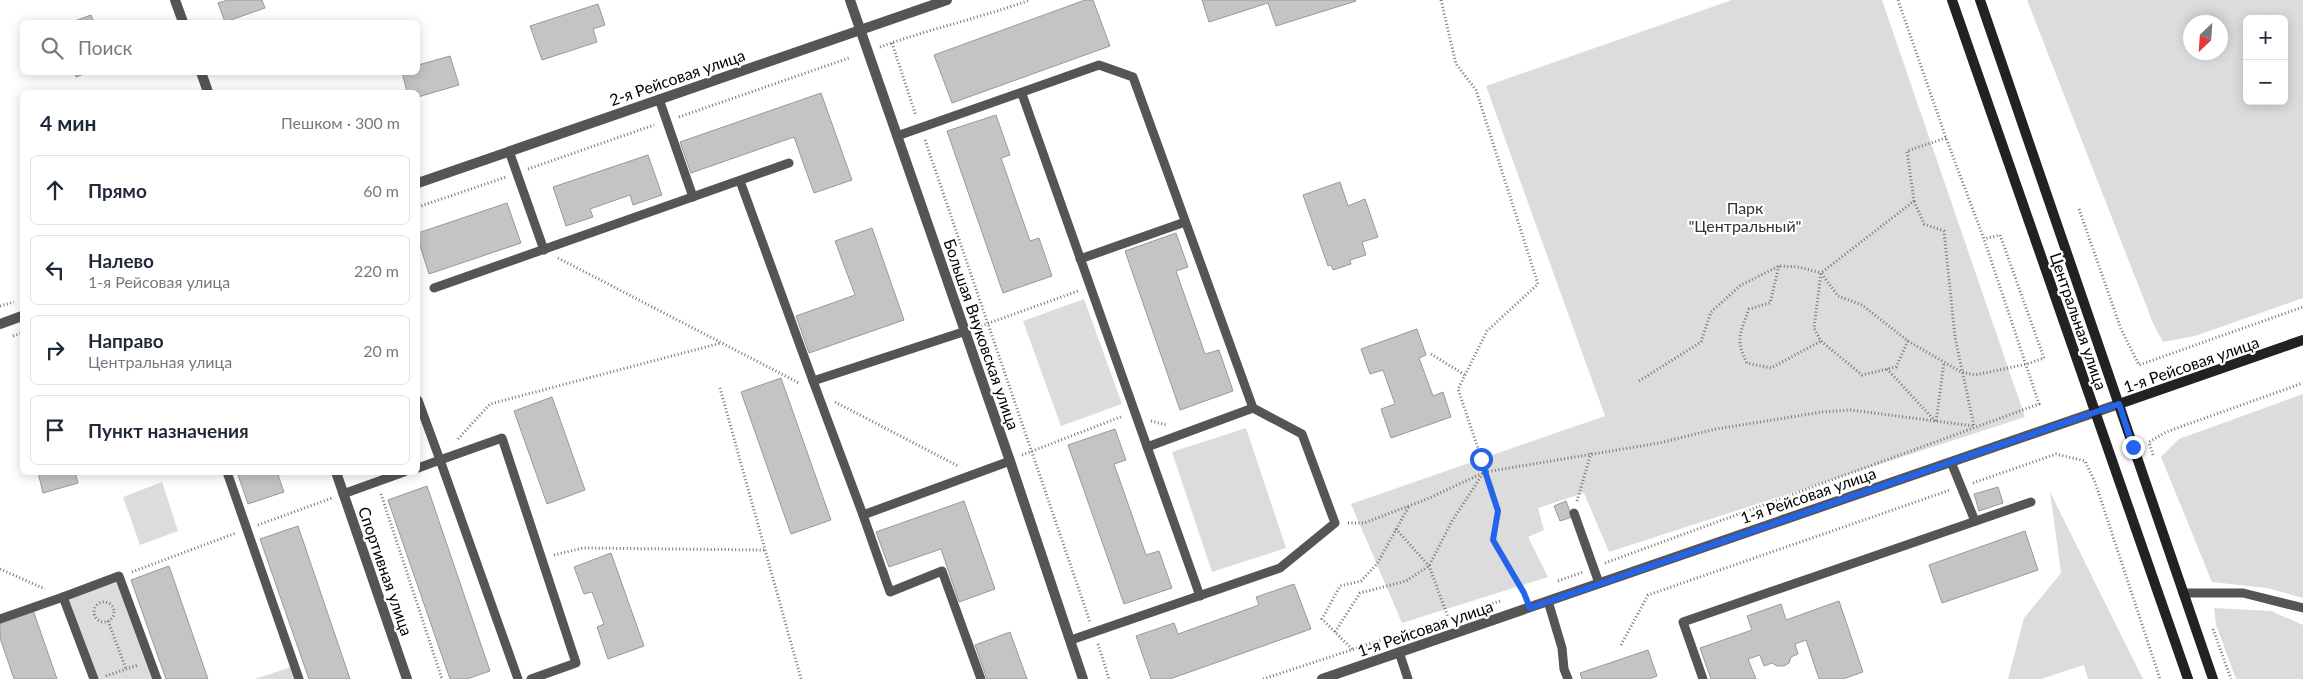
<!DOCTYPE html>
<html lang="ru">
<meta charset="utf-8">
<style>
:root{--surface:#fff;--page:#f6f6f7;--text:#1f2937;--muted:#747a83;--line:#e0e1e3}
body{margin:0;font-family:Lato,sans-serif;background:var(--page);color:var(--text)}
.controls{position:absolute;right:15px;top:15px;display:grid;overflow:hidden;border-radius:8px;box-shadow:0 2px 12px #0003}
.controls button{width:45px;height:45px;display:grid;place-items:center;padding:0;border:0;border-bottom:1px solid var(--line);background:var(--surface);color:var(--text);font:25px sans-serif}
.compass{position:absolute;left:2183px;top:15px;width:45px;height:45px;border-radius:50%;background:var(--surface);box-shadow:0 2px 12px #0003;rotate:205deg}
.stop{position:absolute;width:15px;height:15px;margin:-11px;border:4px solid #2563eb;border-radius:50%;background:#fff}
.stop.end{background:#2563eb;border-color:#fff;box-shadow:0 1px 5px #0008}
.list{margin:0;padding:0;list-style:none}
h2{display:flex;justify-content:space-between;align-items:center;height:65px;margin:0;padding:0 20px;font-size:21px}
h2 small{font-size:16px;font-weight:400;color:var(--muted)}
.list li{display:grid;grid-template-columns:32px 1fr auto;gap:15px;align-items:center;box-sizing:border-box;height:70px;margin:0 10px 10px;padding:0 10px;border:1px solid var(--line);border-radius:8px}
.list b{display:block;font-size:19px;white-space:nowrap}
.list p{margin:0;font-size:16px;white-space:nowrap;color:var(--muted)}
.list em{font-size:16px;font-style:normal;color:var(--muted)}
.icon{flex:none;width:28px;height:28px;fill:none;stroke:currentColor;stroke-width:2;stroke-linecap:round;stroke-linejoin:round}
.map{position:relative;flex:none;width:2303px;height:679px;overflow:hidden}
.search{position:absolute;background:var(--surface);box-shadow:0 2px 12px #0003;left:20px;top:20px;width:400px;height:55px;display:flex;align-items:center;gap:12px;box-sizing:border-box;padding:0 18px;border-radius:8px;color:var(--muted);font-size:19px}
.panel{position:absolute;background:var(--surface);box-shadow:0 2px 12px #0003;left:20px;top:90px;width:400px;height:385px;border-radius:8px}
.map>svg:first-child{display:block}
</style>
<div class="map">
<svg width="2303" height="679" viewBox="0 0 2303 679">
<rect width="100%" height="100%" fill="#fff"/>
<g fill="#dcdcdc" fill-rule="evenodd">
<path d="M1732,0H1882L2025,417L1609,552L1584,493L1538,508L1544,530L1528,537L1548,577L1402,623L1351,504L1605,416L1486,86Z"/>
<path d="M2027,0H2303V298L2195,336L2163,342L2153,323ZM2247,19H2284V101H2247ZM2190,22H2220V52H2190Z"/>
<path d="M1084,299L1122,404L1061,426L1023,321Z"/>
<path d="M2303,394V598L2267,588L2212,582L2161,457L2179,439Z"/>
<path d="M1246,428L1286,548L1212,572L1172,452Z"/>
<path d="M162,482L178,531L140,545L123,497Z"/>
<path d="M2050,492L2143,679H2088L2084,665L2041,679H2008L2024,618L2061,573Z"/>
<path d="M119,576L157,679H94L63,597Z"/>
<path d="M2214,608L2271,611L2303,625V679H2236L2216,625Z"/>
<path d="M294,666L299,679H255Z"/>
</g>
<g fill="#c4c4c4" stroke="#999">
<path d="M228,0H262L265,8L225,22L218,3Z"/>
<path d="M1085,0H1093L1110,46L952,103L934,55Z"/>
<path d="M1202,0H1355L1356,1L1276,26L1268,3L1209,22Z"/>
<path d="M598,4L605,25L593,29L597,42L542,60L530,26Z"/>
<path d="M91,15L94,22H72Z"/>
<path d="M450,56L459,85L418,97V92H407L402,72H418V65Z"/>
<path d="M74,72H89L76,77Z"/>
<path d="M821,93L852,180L814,193L794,137L691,173L680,142Z"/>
<path d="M996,115L1010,155L1001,158L1030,241L1039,238L1052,276L1003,293L947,131Z"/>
<path d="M648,155L662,195L633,205L630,195L590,209L593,217L566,226L553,187Z"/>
<path d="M1340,182L1348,206L1365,199L1378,237L1362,242L1366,255L1350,260L1351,264L1333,270L1331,265L1328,266L1303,195Z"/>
<path d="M507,203L521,243L429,274L418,239V233Z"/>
<path d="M872,228L904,320L809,353L796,316L855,295L835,241Z"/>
<path d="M1176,233L1188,267L1176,271L1205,354L1219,350L1233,391L1180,410L1125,251Z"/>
<path d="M1417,329L1426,355L1419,358L1433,396L1443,392L1451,417L1391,438L1381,409L1395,404L1383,370L1370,374L1361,349Z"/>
<path d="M781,378L831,520L791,534L741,392Z"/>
<path d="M552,397L585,490L547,504L514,411Z"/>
<path d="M1115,429L1126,460L1114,464L1146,555L1159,551L1172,588L1124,604L1068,445Z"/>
<path d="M38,472H75L78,483L43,493Z"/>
<path d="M237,472H277L284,492L248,504Z"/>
<path d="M427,486L490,671L467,679H450L388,500Z"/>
<path d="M1998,487L2003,503L1979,511L1974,494Z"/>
<path d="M964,501L995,589L959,602L941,549L889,567L876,532Z"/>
<path d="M1566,501L1572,517L1560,521L1554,506Z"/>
<path d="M298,526L350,679H309L260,539Z"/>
<path d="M2025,531L2038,570L1942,603L1929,565Z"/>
<path d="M611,553L644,646L608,659L597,627L604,624L592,592L584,594L574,567Z"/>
<path d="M169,566L208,679H166L131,580Z"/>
<path d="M1294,584L1311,629L1170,679H1151L1136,636L1174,623L1178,634L1259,605L1256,597Z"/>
<path d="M1839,601L1863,672L1843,679H1819L1806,640L1795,644L1798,654L1791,657L1789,663L1784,666H1777L1772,663L1764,666L1760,655L1748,659L1756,679H1711L1700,648L1752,630L1747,616L1781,604L1786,620Z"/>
<path d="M33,610L57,679H14L0,638V622Z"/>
<path d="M1010,632L1027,679H987L975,645Z"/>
<path d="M1648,650L1657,676L1649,679H1582L1580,673Z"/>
</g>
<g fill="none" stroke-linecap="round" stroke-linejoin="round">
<g stroke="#777" stroke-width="3" stroke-dasharray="1 2.5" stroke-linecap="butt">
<path d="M1441,0L1456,64L1476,90L1538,284L1487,331L1458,389L1499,511L1493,540L1525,596"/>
<path d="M892,43L916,116"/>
<path d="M880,47C929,29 980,18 1030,0"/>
<path d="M679,117L849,58"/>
<path d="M925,140L1090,622"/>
<path d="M528,169L654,125"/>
<path d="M418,207L506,177"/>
<path d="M2079,209L2121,329L2139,365L2303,307"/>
<path d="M558,258L799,383"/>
<path d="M1779,266L1770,303L1749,309C1740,333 1735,340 1747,363L1771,368L1821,341"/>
<path d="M0,306L14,302"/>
<path d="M978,327L1078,291"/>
<path d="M13,336L22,333"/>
<path d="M1908,341L1961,372L1975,375L2027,364L2044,358L2000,235L1984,239"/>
<path d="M1431,354L1465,375"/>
<path d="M1887,369L1936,422L1944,362"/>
<path d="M1639,381L1701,342L1711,312L1741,285L1779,266L1799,267L1821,273L1814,328L1821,341L1862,375L1896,367L1908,341L1862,305L1838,296L1821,273L1914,201L1907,151L1946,138"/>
<path d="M720,388L801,679"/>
<path d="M835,402L958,466"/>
<path d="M1151,421L1167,425"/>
<path d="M458,439L490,404L721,343"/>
<path d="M1022,455L1123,416"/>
<path d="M2153,455L2149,442L2166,432L2303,383"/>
<path d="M1973,483L2056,454L2085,461L2095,482L2160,679"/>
<path d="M381,494L442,679"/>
<path d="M1577,501L1591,453"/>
<path d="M1348,523H1364L1427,499L1485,472L1659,443L1716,429L1822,412L1851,410L1974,426L1955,337L1944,231L1924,224L1914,201"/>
<path d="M258,525L332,498"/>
<path d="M1396,529L1429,566L1448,617"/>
<path d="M554,555L583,548L765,550"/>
<path d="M1605,563L2039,404L1984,239L1946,138L1898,0"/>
<path d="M0,569L45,589"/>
<path d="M132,572L236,533"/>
<path d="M1558,581L1583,572"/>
<circle cx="104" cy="612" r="10"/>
<path d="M108,621L126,669"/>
<path d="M2213,629L2231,679"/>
<path d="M1335,632L1360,593L1406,581L1429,566L1452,521L1484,472"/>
<path d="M1098,644L1109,679"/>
<path d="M1621,645L1648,595L1950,490"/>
<path d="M1352,649L1322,619L1340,586L1361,581L1377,564L1409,506"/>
<path d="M106,676L138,665"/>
<path d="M1263,679L1500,601"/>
</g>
<g stroke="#555" stroke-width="9">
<path d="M1022,94L1200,596"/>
<path d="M659,99L693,197"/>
<path d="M897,136L1099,65L1133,77L1253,408L1302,434L1335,523L1280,568L1071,640"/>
<path d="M509,151L544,250"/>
<path d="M740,181L813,381"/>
<path d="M1080,259L1185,222"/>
<path d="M434,288L789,163"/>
<path d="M966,331L813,381L863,515L1010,461"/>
<path d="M418,400L440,460L418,468"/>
<path d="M1147,447L1253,408"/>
<path d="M1951,462L1975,521"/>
<path d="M227,472L299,679"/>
<path d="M343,494L404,472"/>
<path d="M1574,513L1599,583"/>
<path d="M863,515L890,592L942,571L981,679"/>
<path d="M2183,593H2243L2303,608"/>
<path d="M1548,601L1562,648L1564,669L1568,679"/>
<path d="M0,619L63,597"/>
<path d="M1399,652L1408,679"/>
<path d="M94,679L63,597L119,576L157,679"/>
<path d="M518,679L440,460L502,438L576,663L531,679"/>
<path d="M1703,679L1683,622L2031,502"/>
</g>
<g stroke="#555" stroke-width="10">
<path d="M175,0L183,22"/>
<path d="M850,0L1010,461L1083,679"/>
<path d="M201,72L208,92"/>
<path d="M0,324L22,316"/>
</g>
<g stroke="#555" stroke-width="10">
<path d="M418,183L947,0"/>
<path d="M336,472L407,679"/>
<path d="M1322,679L2119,404"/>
</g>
<g stroke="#222" stroke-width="10">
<path d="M1952,0L2188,679"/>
<path d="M1980,0L2213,679"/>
<path d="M2119,404L2303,340"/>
</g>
</g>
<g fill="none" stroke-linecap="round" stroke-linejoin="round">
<path stroke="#2563eb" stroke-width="6" d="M1481,459L1498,511L1493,540L1524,593L1530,608L2119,404L2133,447"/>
</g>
<g text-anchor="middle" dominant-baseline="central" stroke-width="4.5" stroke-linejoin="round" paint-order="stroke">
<g font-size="16" fill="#000" stroke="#fff">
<text transform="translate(677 77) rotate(-19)">2-я Рейсовая улица</text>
<text transform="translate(2079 321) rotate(71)">Центральная улица</text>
<text transform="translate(982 334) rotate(71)">Большая Внуковская улица</text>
<text transform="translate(2191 364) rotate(-19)">1-я Рейсовая улица</text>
<text transform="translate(1808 495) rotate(-19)">1-я Рейсовая улица</text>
<text transform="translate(386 571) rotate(71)">Спортивная улица</text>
<text transform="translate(1425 628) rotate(-19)">1-я Рейсовая улица</text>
</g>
<g font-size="16" fill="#333" stroke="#fff">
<text x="1745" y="207">Парк<tspan x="1745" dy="18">"Центральный"</tspan></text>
</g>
</g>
</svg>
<div class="controls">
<button>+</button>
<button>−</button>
</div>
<svg class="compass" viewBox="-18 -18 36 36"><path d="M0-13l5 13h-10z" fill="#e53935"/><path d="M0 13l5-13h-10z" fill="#747a83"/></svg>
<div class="stop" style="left:1481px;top:459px"></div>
<div class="stop end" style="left:2133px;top:447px"></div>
<div class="search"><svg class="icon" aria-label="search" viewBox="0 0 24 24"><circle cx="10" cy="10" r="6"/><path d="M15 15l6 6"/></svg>Поиск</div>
<section class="panel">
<h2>4 мин<small>Пешком · 300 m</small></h2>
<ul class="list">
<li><svg class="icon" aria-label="ahead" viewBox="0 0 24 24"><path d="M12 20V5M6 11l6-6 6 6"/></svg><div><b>Прямо</b></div><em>60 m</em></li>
<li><svg class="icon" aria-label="left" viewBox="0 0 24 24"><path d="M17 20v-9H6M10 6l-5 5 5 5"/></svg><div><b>Налево</b><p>1-я Рейсовая улица</p></div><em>220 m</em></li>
<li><svg class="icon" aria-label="right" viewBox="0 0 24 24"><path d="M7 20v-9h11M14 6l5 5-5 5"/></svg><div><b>Направо</b><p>Центральная улица</p></div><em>20 m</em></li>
<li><svg class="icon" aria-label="arrive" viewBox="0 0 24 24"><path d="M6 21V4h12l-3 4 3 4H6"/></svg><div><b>Пункт назначения</b></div></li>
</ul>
</section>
</div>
